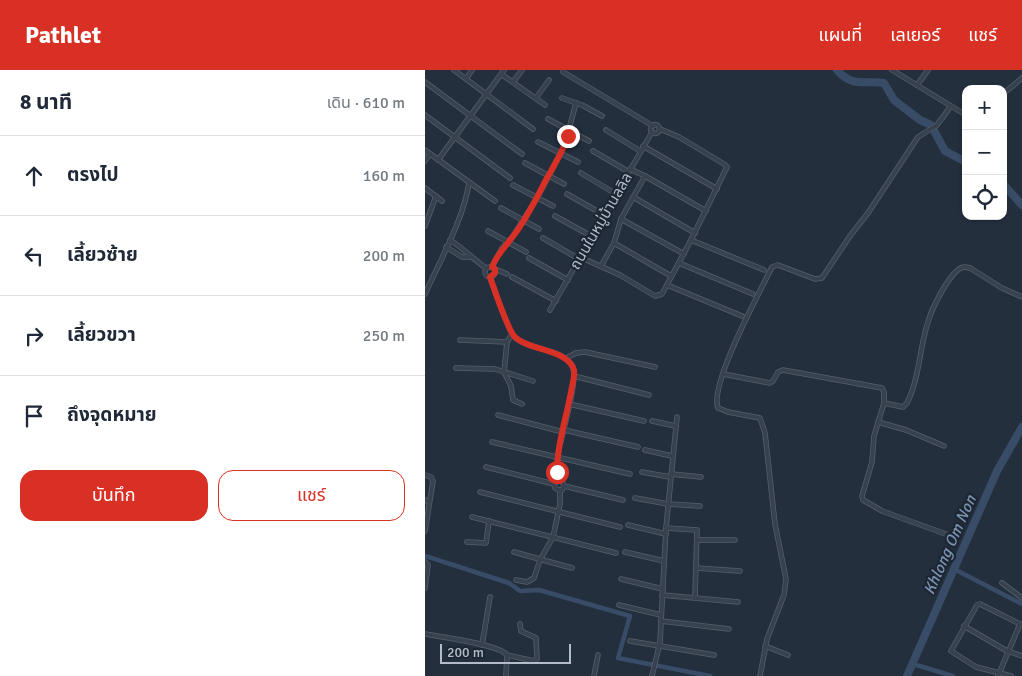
<!DOCTYPE html>
<html lang="th">
<meta charset="utf-8">
<style>
:root{--surface:#fff;--page:#f2f2f3;--text:#1f2937;--muted:#747a83;--line:#e0e1e3;--accent:#d93025}
body{margin:0;font-family:Signika,"Noto Sans Thai",sans-serif;background:var(--page);color:var(--text)}
.controls{position:absolute;right:15px;top:15px;display:grid;overflow:hidden;border-radius:10px;box-shadow:0 1px 4px #0004}
.controls button{width:45px;height:45px;display:grid;place-items:center;padding:0;border:0;border-bottom:1px solid var(--line);background:var(--surface);color:var(--text);font:25px sans-serif}
.scale{position:absolute;left:15px;bottom:12px;width:131px;box-sizing:border-box;padding-left:5px;border:2px solid #b4bcc9;border-top:0;font-size:14px;line-height:18px;white-space:nowrap;color:#b4bcc9;-webkit-text-stroke:4px #1d2633;paint-order:stroke}
.stop{position:absolute;width:15px;height:15px;margin:-11px;border:4px solid #d93025;border-radius:50%;background:#fff}
.stop.end{background:#d93025;border-color:#fff;box-shadow:0 1px 5px #0008}
.list{margin:0;padding:0;list-style:none}
h2{display:flex;justify-content:space-between;align-items:center;height:65px;margin:0;padding:0 20px;font-size:21px}
h2 small{font-size:16px;font-weight:400;color:var(--muted)}
.list li{display:grid;grid-template-columns:32px 1fr auto;gap:15px;align-items:center;box-sizing:border-box;height:80px;padding:0 20px;border-top:1px solid var(--line)}
.list b{display:block;font-size:19px;white-space:nowrap}
.list em{font-size:16px;font-style:normal;color:var(--muted)}
.actions{display:flex;gap:10px;padding:15px 20px}
.actions a{flex:1;padding:11px 0;border:1px solid var(--accent);border-radius:15px;text-align:center;font-size:18px;color:var(--accent)}
.actions .main{background:var(--accent);color:#fff}
.icon{flex:none;width:28px;height:28px;fill:none;stroke:currentColor;stroke-width:2;stroke-linecap:round;stroke-linejoin:round}
.map{position:relative;flex:none;width:597px;height:606px;overflow:hidden}
header{display:flex;align-items:center;gap:30px;box-sizing:border-box;height:70px;padding:0 25px;background:var(--accent);color:#fff}
header strong{font-size:24px}
nav{display:flex;gap:28px;margin-inline-start:auto;font-size:18px}
main{display:flex}
aside{flex:1;background:var(--surface)}
.map>svg:first-child{display:block}
</style>
<header>
<strong>Pathlet</strong>
<nav><a>แผนที่</a><a>เลเยอร์</a><a>แชร์</a></nav>
</header>
<main>
<aside>
<h2>8 นาที<small>เดิน · 610 m</small></h2>
<ul class="list">
<li><svg class="icon" aria-label="ahead" viewBox="0 0 24 24"><path d="M12 20V5M6 11l6-6 6 6"/></svg><div><b>ตรงไป</b></div><em>160 m</em></li>
<li><svg class="icon" aria-label="left" viewBox="0 0 24 24"><path d="M17 20v-9H6M10 6l-5 5 5 5"/></svg><div><b>เลี้ยวซ้าย</b></div><em>200 m</em></li>
<li><svg class="icon" aria-label="right" viewBox="0 0 24 24"><path d="M7 20v-9h11M14 6l5 5-5 5"/></svg><div><b>เลี้ยวขวา</b></div><em>250 m</em></li>
<li><svg class="icon" aria-label="arrive" viewBox="0 0 24 24"><path d="M6 21V4h12l-3 4 3 4H6"/></svg><div><b>ถึงจุดหมาย</b></div></li>
</ul>
<div class="actions"><a class="main">บันทึก</a><a>แชร์</a></div>
</aside>
<div class="map">
<svg width="597" height="606" viewBox="0 0 597 606">
<rect width="100%" height="100%" fill="#242f3e"/>
<g fill="none" stroke-linecap="round" stroke-linejoin="round">
<g stroke="#394c67" stroke-width="4.5">
<path d="M0,486L84,513L95,521L114,520L205,546L193,588L285,606"/>
<path d="M529,499L597,534"/>
<path d="M488,594L528,606"/>
</g>
<g stroke="#394c67" stroke-width="8">
<path d="M412,0C427,18 440,10 459,13L469,30L495,50L506,55L520,81L541,92"/>
<path d="M578,114L597,135"/>
<path d="M482,606L572,401L597,357"/>
</g>
<g stroke="#565f6c" stroke-width="5.5">
<g id="minor">
<path d="M29,0L108,59"/>
<path d="M138,0V2L228,56"/>
<path d="M467,0L526,36"/>
<path d="M76,4L120,35"/>
<path d="M41,9L47,0"/>
<path d="M0,12L97,84"/>
<path d="M88,12L97,0"/>
<path d="M492,15L503,0"/>
<path d="M578,24L597,8"/>
<path d="M111,28L124,10"/>
<path d="M137,28L157,35L177,46"/>
<path d="M0,45L85,108"/>
<path d="M123,49L164,71"/>
<circle cx="230" cy="59" r="4.5"/>
<path d="M181,60L215,81"/>
<path d="M113,72L153,92"/>
<path d="M218,76L292,119"/>
<path d="M0,80L70,131"/>
<path d="M168,81L204,102"/>
<path d="M13,90L79,0"/>
<path d="M0,91L5,84"/>
<path d="M100,93L139,114"/>
<path d="M156,103L191,124"/>
<path d="M220,106L281,141"/>
<path d="M88,115L128,136"/>
<path d="M0,118L17,131"/>
<path d="M142,124L179,145"/>
<path d="M208,127L270,163"/>
<path d="M76,138L114,159"/>
<path d="M130,146L166,166"/>
<path d="M196,149L259,184"/>
<path d="M0,156L11,126"/>
<path d="M63,161L101,182"/>
<path d="M118,168L154,189"/>
<path d="M25,170C38,178 48,189 61,198"/>
<path d="M266,170L339,200"/>
<path d="M189,173L246,206"/>
<path d="M21,177L37,187H46"/>
<path d="M155,187L195,205L230,226L237,224L266,170L302,97L299,94L254,67L235,59"/>
<path d="M104,188L143,210"/>
<path d="M254,193L328,224"/>
<path d="M176,196L189,173L196,149L220,106L205,99"/>
<circle cx="65" cy="202" r="5"/>
<path d="M67,197L77,178L88,166L112,128L136,83L140,74L151,33"/>
<path d="M70,199L82,204"/>
<path d="M65,207C69,218 83,260 89,267C104,281 141,278 148,298C153,312 136,367 133,384C131,393 132,402 133,411"/>
<path d="M87,207L131,231"/>
<path d="M242,215L317,246"/>
<path d="M0,224C15,191 39,148 44,113"/>
<path d="M125,240L227,62"/>
<path d="M87,264L82,272L79,302L86,316L88,330L97,334"/>
<path d="M35,270L82,272"/>
<path d="M141,288L151,283L160,282L230,297"/>
<path d="M31,298L70,299L108,311"/>
<path d="M298,304L345,313L348,311L353,302L358,300L457,318L459,322V333L449,366L447,392L437,426L438,430L457,441L529,467"/>
<path d="M149,306L224,325"/>
<path d="M459,333L478,337L482,333C495,307 494,279 503,252C507,238 522,208 534,199C537,196 541,197 545,198L577,218L597,227"/>
<path d="M144,334L219,351"/>
<path d="M73,345L138,362"/>
<path d="M227,351L251,356"/>
<path d="M453,352L481,360L519,376"/>
<path d="M139,360L213,377"/>
<path d="M67,372L205,404"/>
<path d="M220,380L247,386"/>
<path d="M61,397L129,414"/>
<path d="M217,402L245,407"/>
<path d="M246,404L276,407"/>
<path d="M0,405L6,407L8,411L0,461"/>
<path d="M139,416L137,420H133L130,418L129,414L132,412L135,411L138,413L139,416L198,430"/>
<path d="M55,422L195,457"/>
<path d="M210,428L243,434L275,436"/>
<path d="M0,430L2,431"/>
<path d="M47,447L191,483"/>
<path d="M203,455L241,464"/>
<path d="M241,458L272,460L270,527"/>
<path d="M272,470H310"/>
<path d="M42,472L61,473L64,451"/>
<path d="M89,482L147,498"/>
<path d="M200,482L239,491"/>
<path d="M0,492L3,495L0,518"/>
<path d="M271,498L315,501"/>
<path d="M196,509L238,519"/>
<path d="M91,510L102,512L109,508L115,490L128,467L135,434V420"/>
<path d="M577,513L597,528"/>
<path d="M237,525L313,532"/>
<path d="M194,535L236,545"/>
<path d="M236,551L304,559"/>
<path d="M539,556L582,581L597,586"/>
<path d="M0,564C16,567 73,574 82,585L81,606"/>
<path d="M205,571L289,585"/>
<path d="M57,575L65,527"/>
<path d="M340,576L363,585"/>
<path d="M82,585L109,591L112,589L111,568L96,561L95,554"/>
<path d="M169,606L173,585"/>
<path d="M227,606L235,572L241,458L252,347"/>
<path d="M335,606L342,569L359,525L361,509L350,454L340,363L335,348L303,342L293,338C284,314 335,222 347,197L353,195L390,209L397,208L425,166L443,143L493,67L512,55L526,36L541,45"/>
<path d="M573,606L595,554"/>
<path d="M586,606L551,597L526,581L552,535L555,534L597,555"/>
</g>
</g>
<use href="#minor" stroke="#38414e" stroke-width="4"/>
</g>
<g fill="none" stroke-linecap="round" stroke-linejoin="round">
<path stroke="#d93025" stroke-width="6" d="M132,402C132,375 141,349 146,322C147,315 150,307 149,300C143,279 104,281 90,267C83,261 69,218 65,207L70,203V199L67,197C72,184 81,176 89,165C102,148 112,127 122,108C130,94 138,81 143,66"/>
</g>
<g text-anchor="middle" dominant-baseline="central" stroke-width="4.5" stroke-linejoin="round" paint-order="stroke">
<g font-size="15" fill="#b4bcc9" stroke="#1d2633">
<text transform="translate(176 151) rotate(-60)">ถนนในหมู่บ้านลลิล</text>
</g>
<g font-size="16" font-style="italic" fill="#7c92b1" stroke="#1d2633">
<text transform="translate(525 475) rotate(-66)">Khlong Om Non</text>
</g>
</g>
</svg>
<div class="controls">
<button>+</button>
<button>−</button>
<button><svg class="icon" aria-label="locate" viewBox="0 0 24 24"><circle cx="12" cy="12" r="6"/><path d="M12 2v4M12 18v4M2 12h4M18 12h4"/></svg></button>
</div>
<div class="scale">200 m</div>
<div class="stop" style="left:132px;top:402px"></div>
<div class="stop end" style="left:143px;top:66px"></div>
</div>
</main>
